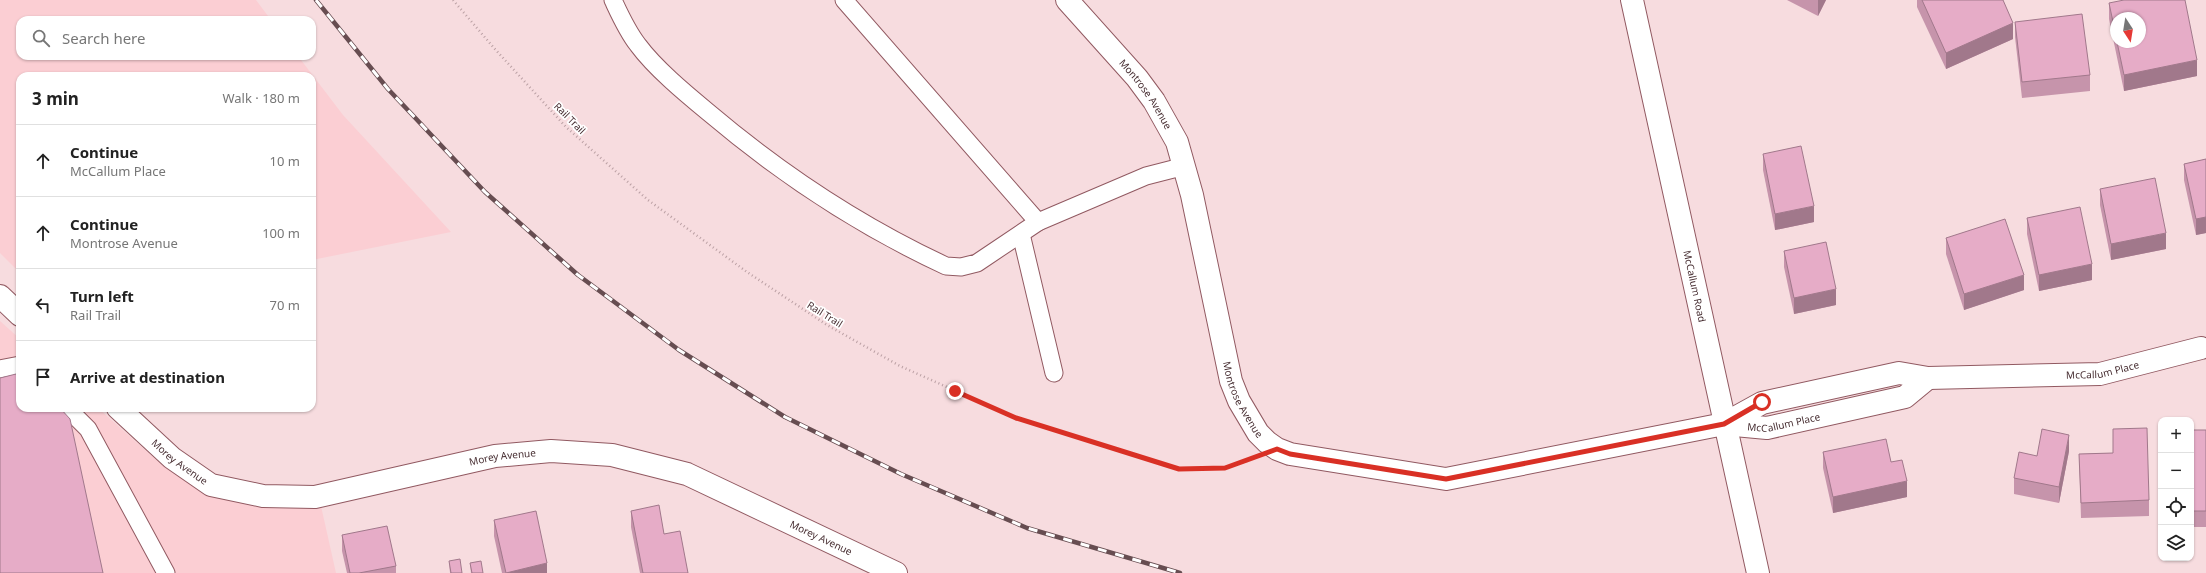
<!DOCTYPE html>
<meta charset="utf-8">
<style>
:root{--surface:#fff;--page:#f2f2f2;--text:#222;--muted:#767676;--line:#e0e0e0}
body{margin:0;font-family:"Noto Sans",sans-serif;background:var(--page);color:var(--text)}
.controls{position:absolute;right:12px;bottom:12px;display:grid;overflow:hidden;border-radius:8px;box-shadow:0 1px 3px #0004}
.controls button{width:36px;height:36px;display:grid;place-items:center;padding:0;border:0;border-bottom:1px solid var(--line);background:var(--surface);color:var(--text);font:20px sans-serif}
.compass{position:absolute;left:2110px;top:12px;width:36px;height:36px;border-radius:50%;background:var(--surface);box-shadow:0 1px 3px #0004;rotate:168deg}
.stop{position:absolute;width:12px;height:12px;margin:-9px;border:3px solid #d93025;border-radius:50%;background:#fff}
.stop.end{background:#d93025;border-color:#fff;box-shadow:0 1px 4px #0008}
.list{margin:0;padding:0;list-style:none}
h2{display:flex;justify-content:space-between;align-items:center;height:52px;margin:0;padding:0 16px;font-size:17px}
h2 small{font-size:13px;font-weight:400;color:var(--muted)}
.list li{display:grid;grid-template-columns:26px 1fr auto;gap:12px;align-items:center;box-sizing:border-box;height:72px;padding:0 16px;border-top:1px solid var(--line)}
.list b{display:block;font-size:15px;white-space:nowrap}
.list p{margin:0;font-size:13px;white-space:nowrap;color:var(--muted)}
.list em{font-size:13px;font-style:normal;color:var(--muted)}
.icon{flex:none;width:22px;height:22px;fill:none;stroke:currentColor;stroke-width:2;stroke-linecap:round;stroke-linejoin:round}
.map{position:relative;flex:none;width:2206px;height:573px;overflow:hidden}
.search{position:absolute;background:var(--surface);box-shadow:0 1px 3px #0004;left:16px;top:16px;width:300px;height:44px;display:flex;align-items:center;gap:10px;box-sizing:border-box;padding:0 14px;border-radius:12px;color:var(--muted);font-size:15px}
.panel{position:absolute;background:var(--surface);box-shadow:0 1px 3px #0004;left:16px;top:72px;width:300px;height:340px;border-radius:12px}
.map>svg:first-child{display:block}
</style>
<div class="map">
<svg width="2206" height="573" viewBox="0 0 2206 573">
<rect width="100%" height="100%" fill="#f7dcdf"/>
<g fill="#fbced3">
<path d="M0,0H256L271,20H20V56H298L343,115L451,232L312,260V76H20V273L0,253Z"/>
<path d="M0,321L20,339V408H98L162,465L207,496L259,507L321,506L336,573H0Z"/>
</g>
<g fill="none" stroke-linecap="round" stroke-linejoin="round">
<g stroke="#915961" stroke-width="19">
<g id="service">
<path d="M613,0C620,15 627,31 638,45C655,68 685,93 708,112C780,173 860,226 946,266L961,267L977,263L1038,222L1146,176L1185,166"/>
<path d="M844,0L1038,222"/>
<path d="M1021,234L1054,373"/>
<path d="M0,369L20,365"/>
<path d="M67,408L88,429L166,573"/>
</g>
</g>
<g stroke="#915961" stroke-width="24">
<g id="minor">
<path id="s1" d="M1067,0L1137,78L1154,101L1177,142L1192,195L1231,381L1239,401L1258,433L1267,442L1277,449L1290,454L1446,479L1724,424L1767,428L1905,397L1928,378L1899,373L1762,403L1724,424"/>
<path d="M0,296L20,315"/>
<path id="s2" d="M1928,378L2100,374L2201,348"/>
<path id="s3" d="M118,408L172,458L211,485L263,496L315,497L495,456L551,451L612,455L687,474L896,573"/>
</g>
</g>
<g stroke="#915961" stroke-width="24">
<g id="tertiary">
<path id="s4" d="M1632,0L1758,573"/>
</g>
</g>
<path stroke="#bba0a4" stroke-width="2.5" stroke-dasharray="1 3" stroke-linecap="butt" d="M453,0L494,48L566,127L648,200L747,272L827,325L900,366L1016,418L1179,469L1225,468L1247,461"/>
<use href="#service" stroke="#fff" stroke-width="17"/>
<use href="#minor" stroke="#fff" stroke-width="22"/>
<use href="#tertiary" stroke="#fff" stroke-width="22"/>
<g stroke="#674d51" stroke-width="4.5">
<path id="rail" d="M316,0L388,89L485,192L578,275L679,350L785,417L901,474L1027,528L1180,573"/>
</g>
<use href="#rail" stroke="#fff" stroke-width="3" stroke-dasharray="9" stroke-linecap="butt"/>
</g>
<g fill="#c694ab" fill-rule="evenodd">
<path d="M1787,0H1826L1818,16Z"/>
<path d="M1917,0H2003L2013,39L1946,69L1917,7Z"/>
<path d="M2109,3L2197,76L2124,91L2109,19ZM2116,18L2140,42H2116Z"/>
<path d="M2015,22L2090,75V91L2022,98L2015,37Z"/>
<path d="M1763,154L1814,222L1775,230L1763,170Z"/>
<path d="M2206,159V233L2196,235L2184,180V164Z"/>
<path d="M2100,189L2166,249L2111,260L2100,205Z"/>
<path d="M2027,218L2092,280L2039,291L2027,234Z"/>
<path d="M1946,238L2024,290L1964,310L1946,254Z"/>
<path d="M1784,251L1836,305L1794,314L1784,267Z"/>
<path d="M2113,429L2149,500V516L2081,518L2079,454L2113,453Z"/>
<rect x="2191" y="430" width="15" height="97"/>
<path d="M2069,451L2059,503L2014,494V478L2037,456Z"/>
<path d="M1823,452L1891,462L1907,497L1833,513L1823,468Z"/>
<path d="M631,511L664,534L688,573H640L631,527Z"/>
<path d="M494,520L547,573H502L494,536Z"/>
<path d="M342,535L396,566V573H347L342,551Z"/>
<path d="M449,561L462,573H450Z"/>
<path d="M470,563L483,573H471Z"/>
</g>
<g fill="#a1788b">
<path d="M1818,0H1826L1818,16Z"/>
<path d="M2013,23V39L1946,69V53Z"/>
<path d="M2197,60V76L2124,91V75Z"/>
<path d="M1814,206V222L1775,230V214Z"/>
<path d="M2206,217V233L2196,235V219Z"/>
<path d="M2166,233V249L2111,260V244Z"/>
<path d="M2092,264V280L2039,291V275Z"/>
<path d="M2024,275V290L1964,310V294Z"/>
<path d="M1836,289V305L1794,314V298Z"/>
<path d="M2069,435V451L2059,503V487Z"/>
<path d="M1907,481V497L1833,513V497Z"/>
<path d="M547,563V573H506Z"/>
</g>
<g fill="#e6acc7" stroke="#a1788b">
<path d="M1922,0H2003L2013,23L1946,53Z"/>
<path d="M2124,0H2185L2197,60L2124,75L2117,42H2140V18H2116V36L2109,3Z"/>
<path d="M2082,14L2090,75L2022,82L2015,22Z"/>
<path d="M1801,146L1814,206L1775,214L1763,154Z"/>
<path d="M2206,159V217L2196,219L2184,164Z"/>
<path d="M2155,178L2166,233L2111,244L2100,189Z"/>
<path d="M2080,207L2092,264L2039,275L2027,218Z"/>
<path d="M2005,219L2024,275L1964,294L1946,238Z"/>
<path d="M1826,242L1836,289L1794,298L1784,251Z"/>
<path d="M20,373V408H60L70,419L103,573H0V378Z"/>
<path d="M2147,428L2149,500L2081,503L2079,454L2113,453V429Z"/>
<path d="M2042,429L2069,435L2059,487L2014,478L2019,452L2037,456Z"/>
<rect x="2191" y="430" width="15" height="81"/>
<path d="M1886,439L1891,462L1902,460L1907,481L1833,497L1823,452Z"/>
<path d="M659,505L664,534L680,531L688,573H643L631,511Z"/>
<path d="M536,511L547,563L506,573L494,520Z"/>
<path d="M387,526L396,566L359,573H350L342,535Z"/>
<path d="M460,559L462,573H451L449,561Z"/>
<path d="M481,561L483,573H472L470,563Z"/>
</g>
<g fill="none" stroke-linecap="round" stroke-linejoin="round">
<path stroke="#d93025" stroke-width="5" d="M955,391L1016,418L1179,469L1225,468L1277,449L1290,454L1446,479L1724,424L1762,402"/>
</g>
<g text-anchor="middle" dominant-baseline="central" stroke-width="3.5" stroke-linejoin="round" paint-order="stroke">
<g font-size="10" fill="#472e32" stroke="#fff">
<text stroke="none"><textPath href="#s1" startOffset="123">Montrose Avenue</textPath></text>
<text transform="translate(570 118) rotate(45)">Rail Trail</text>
<text stroke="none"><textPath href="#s4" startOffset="293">McCallum Road</textPath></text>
<text transform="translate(825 314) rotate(32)">Rail Trail</text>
<text stroke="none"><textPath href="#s2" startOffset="175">McCallum Place</textPath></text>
<text stroke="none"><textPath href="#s1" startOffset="447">Montrose Avenue</textPath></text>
<text stroke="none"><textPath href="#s1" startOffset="1025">McCallum Place</textPath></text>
<text stroke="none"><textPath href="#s3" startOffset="418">Morey Avenue</textPath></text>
<text stroke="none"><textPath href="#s3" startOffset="82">Morey Avenue</textPath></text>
<text stroke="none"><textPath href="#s3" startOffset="754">Morey Avenue</textPath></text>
</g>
</g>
</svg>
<div class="controls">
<button>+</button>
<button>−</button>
<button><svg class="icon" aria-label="locate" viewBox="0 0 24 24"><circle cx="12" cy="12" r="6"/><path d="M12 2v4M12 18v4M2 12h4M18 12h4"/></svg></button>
<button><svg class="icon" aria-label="layers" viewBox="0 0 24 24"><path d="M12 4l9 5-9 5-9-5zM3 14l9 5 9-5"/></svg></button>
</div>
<svg class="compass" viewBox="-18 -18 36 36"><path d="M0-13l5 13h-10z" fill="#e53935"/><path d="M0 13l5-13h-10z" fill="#767676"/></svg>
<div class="stop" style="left:1762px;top:402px"></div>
<div class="stop end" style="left:955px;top:391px"></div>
<div class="search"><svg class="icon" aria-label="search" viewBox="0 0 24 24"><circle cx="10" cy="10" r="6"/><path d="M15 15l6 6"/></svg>Search here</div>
<section class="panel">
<h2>3 min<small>Walk · 180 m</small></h2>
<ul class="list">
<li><svg class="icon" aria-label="ahead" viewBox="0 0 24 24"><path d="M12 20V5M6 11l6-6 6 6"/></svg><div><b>Continue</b><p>McCallum Place</p></div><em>10 m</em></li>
<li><svg class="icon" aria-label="ahead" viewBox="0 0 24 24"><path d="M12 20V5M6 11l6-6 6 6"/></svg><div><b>Continue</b><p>Montrose Avenue</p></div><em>100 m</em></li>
<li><svg class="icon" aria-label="left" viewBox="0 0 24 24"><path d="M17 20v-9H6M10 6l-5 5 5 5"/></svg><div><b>Turn left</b><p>Rail Trail</p></div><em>70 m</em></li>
<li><svg class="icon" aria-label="arrive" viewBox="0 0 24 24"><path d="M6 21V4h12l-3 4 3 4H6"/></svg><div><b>Arrive at destination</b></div></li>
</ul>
</section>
</div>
